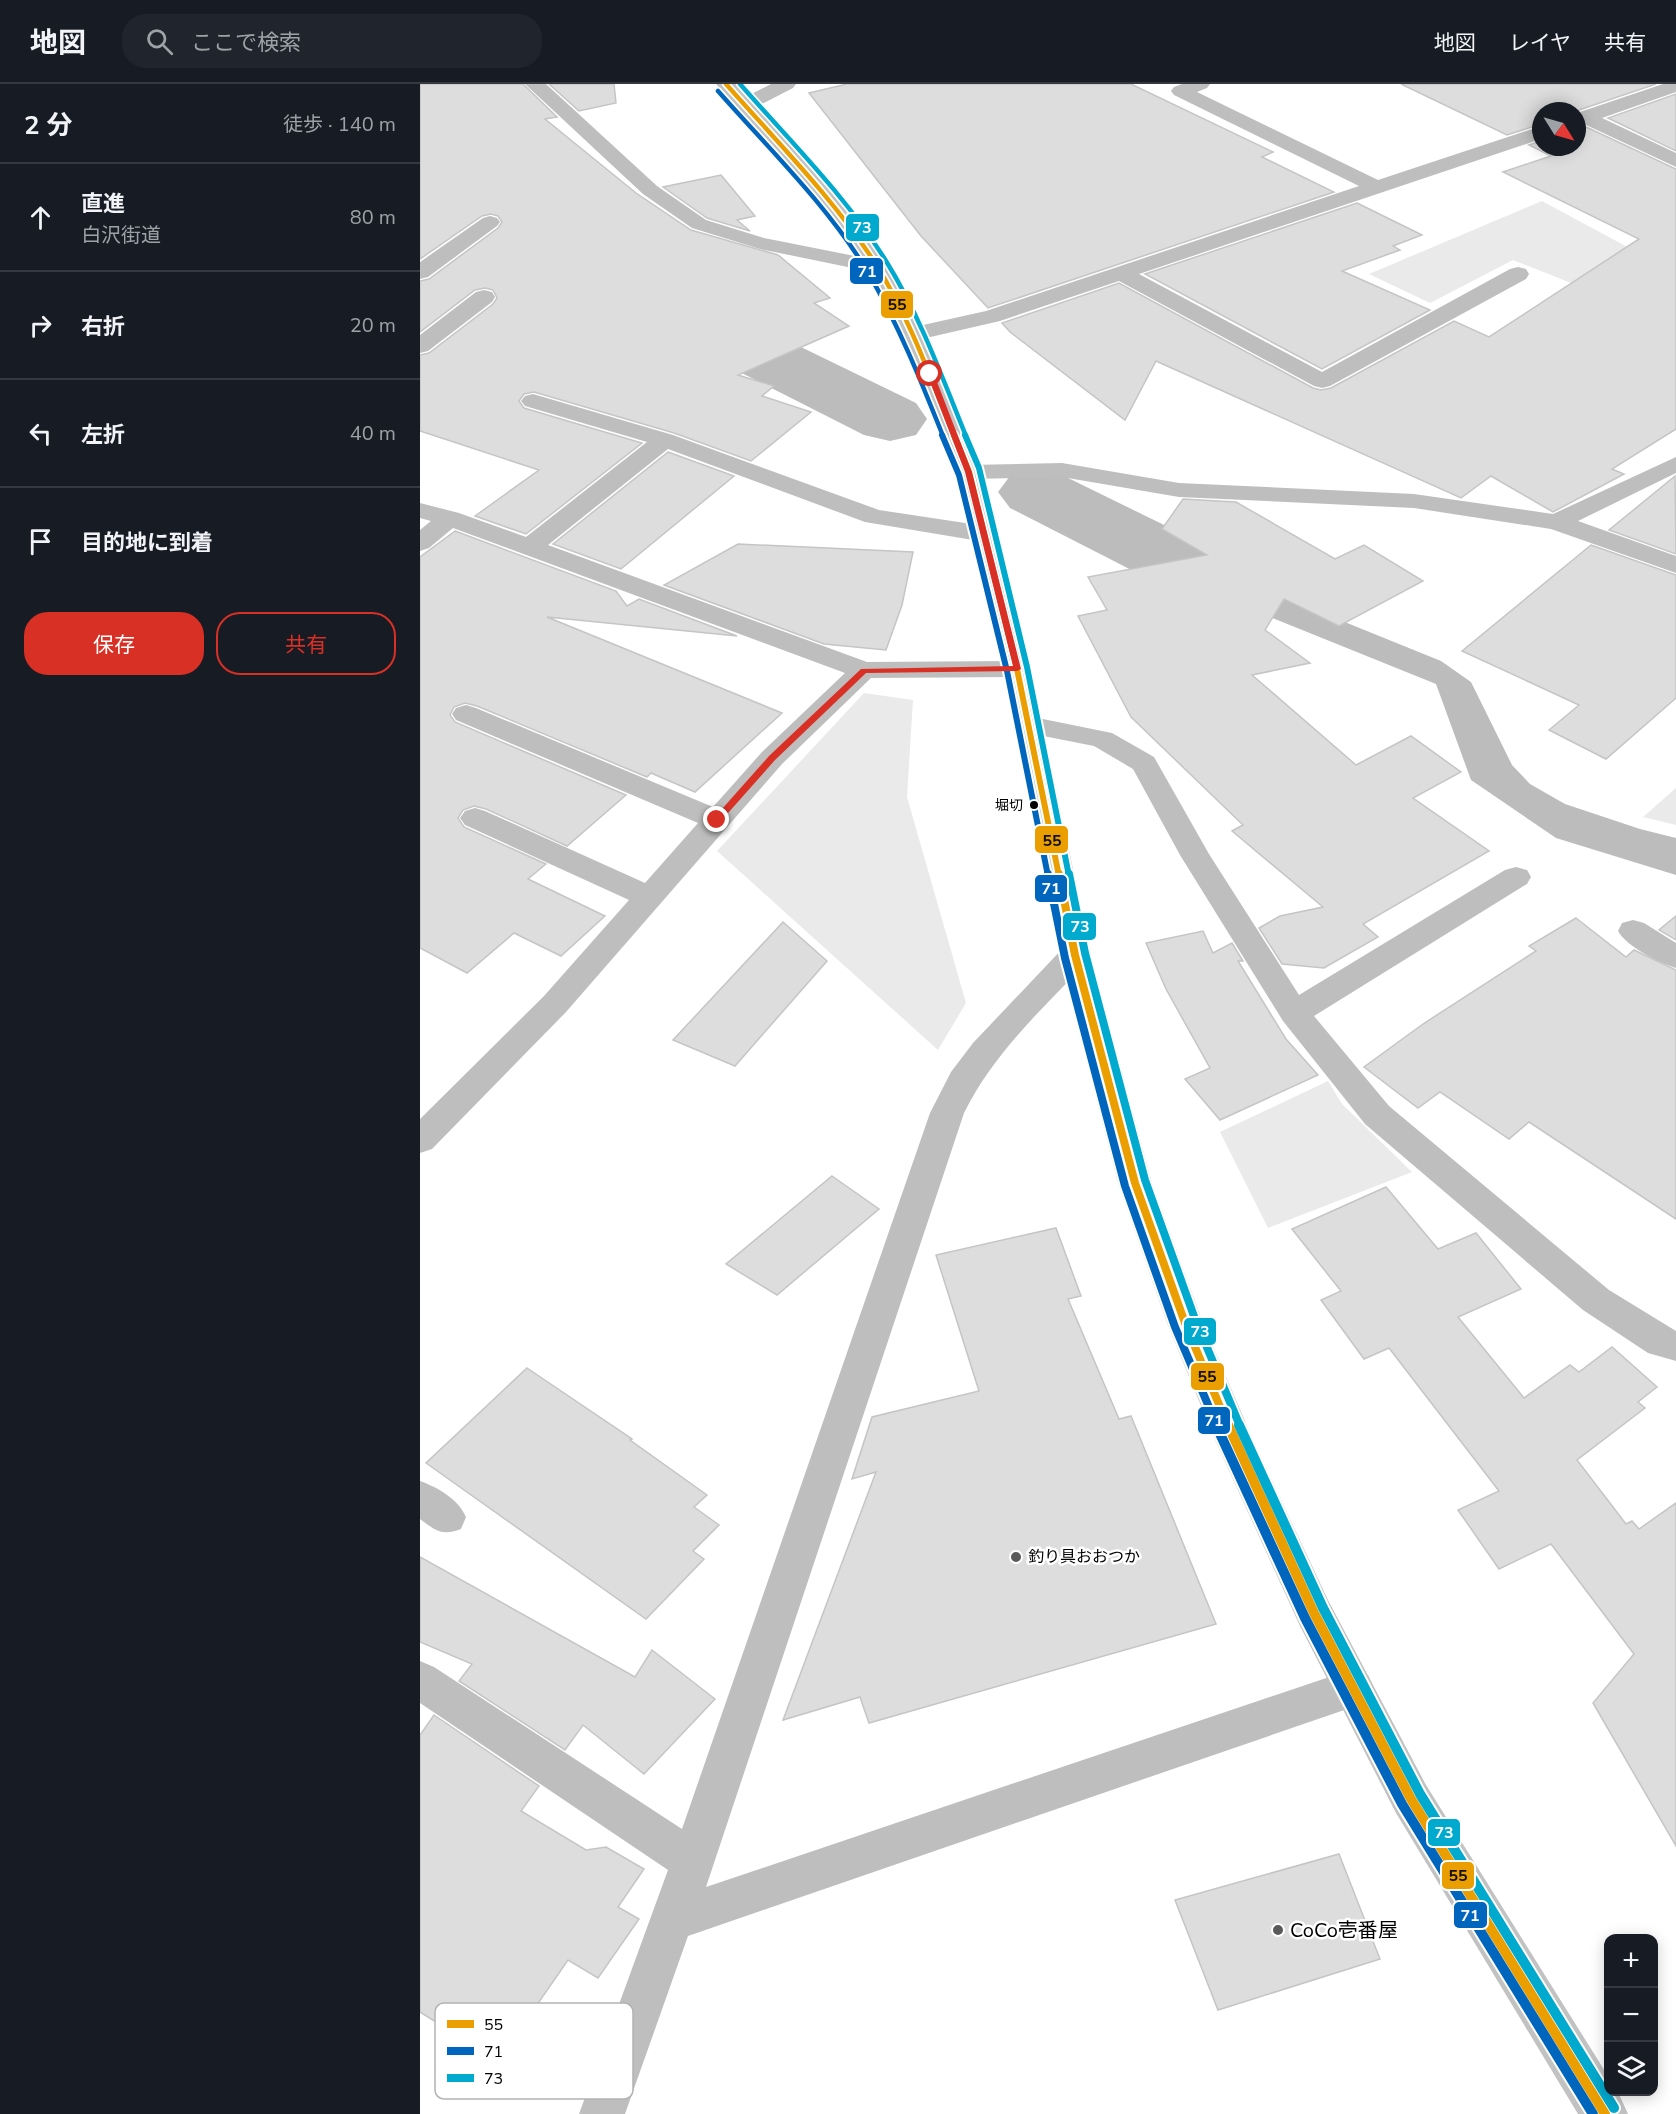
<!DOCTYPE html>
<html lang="ja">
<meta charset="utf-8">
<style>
:root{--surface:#171b24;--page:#20242c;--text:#f1f3f6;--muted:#9ea1a6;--line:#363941;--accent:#d93025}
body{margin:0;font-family:"Nunito Sans","Noto Sans JP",sans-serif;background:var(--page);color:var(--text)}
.controls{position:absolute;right:18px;bottom:18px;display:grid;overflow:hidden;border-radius:12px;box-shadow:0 3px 15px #0003}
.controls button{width:54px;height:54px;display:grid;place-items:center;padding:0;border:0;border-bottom:2px solid var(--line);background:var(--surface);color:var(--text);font:30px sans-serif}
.compass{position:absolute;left:1112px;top:18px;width:54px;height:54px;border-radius:50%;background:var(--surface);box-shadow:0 3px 15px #0003;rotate:127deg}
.stop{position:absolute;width:18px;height:18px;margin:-14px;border:4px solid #d93025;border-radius:50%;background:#fff}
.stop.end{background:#d93025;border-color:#fff;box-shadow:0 2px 6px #0008}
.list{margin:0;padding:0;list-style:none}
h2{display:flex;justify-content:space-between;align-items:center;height:78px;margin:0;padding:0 24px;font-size:26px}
h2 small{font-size:20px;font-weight:400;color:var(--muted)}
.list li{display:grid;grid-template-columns:39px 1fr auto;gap:18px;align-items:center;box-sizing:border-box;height:108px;padding:0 24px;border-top:2px solid var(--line)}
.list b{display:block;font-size:22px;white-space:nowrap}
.list p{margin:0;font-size:20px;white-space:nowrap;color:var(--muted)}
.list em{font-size:20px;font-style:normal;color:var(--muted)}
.actions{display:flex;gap:12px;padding:18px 24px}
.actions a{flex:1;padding:14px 0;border:2px solid var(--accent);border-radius:24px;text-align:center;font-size:21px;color:var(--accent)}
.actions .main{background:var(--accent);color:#fff}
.icon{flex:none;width:33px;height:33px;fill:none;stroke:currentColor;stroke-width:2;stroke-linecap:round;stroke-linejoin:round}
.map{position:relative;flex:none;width:1256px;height:2030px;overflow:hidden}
header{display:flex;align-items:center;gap:36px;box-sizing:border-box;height:84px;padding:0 30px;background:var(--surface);border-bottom:2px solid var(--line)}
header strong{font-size:28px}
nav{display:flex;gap:33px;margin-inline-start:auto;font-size:21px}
.search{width:420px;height:54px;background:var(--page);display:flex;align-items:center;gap:15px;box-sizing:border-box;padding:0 21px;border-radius:24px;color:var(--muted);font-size:22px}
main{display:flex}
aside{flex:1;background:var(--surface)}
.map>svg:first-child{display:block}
</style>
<header>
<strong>地図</strong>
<div class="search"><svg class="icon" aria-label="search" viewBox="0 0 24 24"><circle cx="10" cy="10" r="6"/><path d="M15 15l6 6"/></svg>ここで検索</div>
<nav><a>地図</a><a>レイヤ</a><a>共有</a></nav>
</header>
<main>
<aside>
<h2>2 分<small>徒歩 · 140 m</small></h2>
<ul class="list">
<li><svg class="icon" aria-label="ahead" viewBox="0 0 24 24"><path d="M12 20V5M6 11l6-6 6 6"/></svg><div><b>直進</b><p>白沢街道</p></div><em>80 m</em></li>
<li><svg class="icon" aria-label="right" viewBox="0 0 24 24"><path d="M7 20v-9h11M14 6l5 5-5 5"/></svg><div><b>右折</b></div><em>20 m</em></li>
<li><svg class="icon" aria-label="left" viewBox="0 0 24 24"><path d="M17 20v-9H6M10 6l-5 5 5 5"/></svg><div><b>左折</b></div><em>40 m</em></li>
<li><svg class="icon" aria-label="arrive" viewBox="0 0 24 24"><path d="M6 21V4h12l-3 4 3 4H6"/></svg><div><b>目的地に到着</b></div></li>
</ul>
<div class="actions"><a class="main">保存</a><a>共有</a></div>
</aside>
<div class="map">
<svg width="1256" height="2030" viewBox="0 0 1256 2030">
<rect width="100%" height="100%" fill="#fff"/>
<g fill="#eaeaea">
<path d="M1122,117L1239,180L1176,209L1093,176L1010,219L949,190Z"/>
<path d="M444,609L493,616L487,713L546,919L518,966L297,767Z"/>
<path d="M1256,704V741L1223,733Z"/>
<path d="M908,997L922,1020L992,1088L848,1144L800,1048Z"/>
</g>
<g fill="#bcbcbc">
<path d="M0,0L348,264L397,285L444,313L448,332L263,246Z"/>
<path d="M635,399L811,492L1021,577L1051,598L1092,681L1110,700L1145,720L1220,745L1256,754V791L1136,754L1051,696L1016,600L823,522L757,493L720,470L629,429Z"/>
</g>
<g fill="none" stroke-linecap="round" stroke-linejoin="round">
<g fill="#bcbcbc" fill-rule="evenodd">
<path d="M319,239L344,245L496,319L507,335L496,351L470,357L444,351L294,275L283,260L294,245Z"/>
<path d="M617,385L644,392L787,462L799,479L787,496L759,503L731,496L590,424L578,408L590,392Z"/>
</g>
</g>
<g fill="#ddd" stroke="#c5c5c5" stroke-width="1.5">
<path d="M0,0H103L137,33L125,35L216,109L271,146L358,171L410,214L394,219L429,242L318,291L354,302L342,312L391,328L331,377L254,349L114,308L104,310L99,317L104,324L222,359L106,450L55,432L119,386L0,347V271L9,269L73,220L77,214L73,206L65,204L55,206L0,248V197L9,195L78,144L82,138L78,132L71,130L62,132L0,175Z"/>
<path d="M129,0H194L196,19L159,27Z"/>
<path d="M427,0H711L853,68L842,73L914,108L568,224L501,152L389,9Z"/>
<path d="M981,0H1236L1156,27H1121V40L1087,51Z"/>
<path d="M1256,10V67L1188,34Z"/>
<path d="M1164,42L1256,85V345L1192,385L1204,390L1133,428L1071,392L1041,414L736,277L705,336L590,248L582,239L699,199L893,304L901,306L911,304L1034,237L1069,253L1219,155L1083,88L1131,72L1109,61L1121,57V63H1157V44Z"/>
<path d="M301,91L335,132L317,136L330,147L287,134L243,103Z"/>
<path d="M937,119L1002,151L973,162L980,166L922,187L1010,226L902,285L725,190Z"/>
<path d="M248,368L314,392L201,485L133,460Z"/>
<path d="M1255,392L1256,470L1189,446Z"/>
<path d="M763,415L816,418L915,475L944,461L1003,497L919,542L864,515L845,546L890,579L832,591L936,681L991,652L1041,688L993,714L1069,767L943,840L958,853L904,884L862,880L839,844L860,832L903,823L812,747L823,741L711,633L658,532L687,526L668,493L787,471L742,445Z"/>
<path d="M35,447L196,507L207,522L219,515L317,552L127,533L362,629L275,708L231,689L227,693L57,622L45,619L34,623L30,631L35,638L206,711L147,762L66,725L54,722L43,726L38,734L44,743L126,780L108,795L185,832L141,872L94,849L47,889L0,864V473Z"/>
<path d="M318,460L493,468L482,521L466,566L404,560L244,501Z"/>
<path d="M1171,461L1256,491V614L1186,675L1129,646L1159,621L1042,567Z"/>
<path d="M1256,832V856L1239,846Z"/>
<path d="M1156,834L1206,873L1214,866L1256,886V1135L1109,1038L1089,1055L1020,1008L998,1024L944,983L1003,940L1116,867L1109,862Z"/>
<path d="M363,838L407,877L315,982L253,956Z"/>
<path d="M783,847L793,869L812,859L823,877H818L866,955L898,991L800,1036L765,995L790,984L746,905L726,859Z"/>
<path d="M412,1092L459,1125L357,1211L306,1180Z"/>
<path d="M966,1103L1018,1165L1056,1149L1101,1205L1038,1233L1104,1314L1150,1281L1159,1288L1192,1263L1237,1303L1218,1318L1225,1324L1157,1376L1206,1440L1212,1437L1219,1445L1256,1419V1762L1173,1619L1214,1570L1131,1460L1079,1485L1038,1426L1079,1407L969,1264L944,1275L901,1216L921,1207L872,1145Z"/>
<path d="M636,1144L661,1212L648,1215L699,1335L711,1332L796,1540L449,1639L440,1613L363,1636L456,1388L432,1395L452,1333L559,1307L516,1171Z"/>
<path d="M107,1284L212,1355L210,1356L287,1411L274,1423L299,1441L273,1467L284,1475L226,1535L6,1379Z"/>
<path d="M0,1473L215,1593L232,1566L295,1615L224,1690L163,1641L145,1666L39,1597L52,1580L0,1558Z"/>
<path d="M14,1631L119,1702L101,1727L166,1766L186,1763L224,1785L198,1823L219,1835L178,1894L148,1876L78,1977L0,1928V1651Z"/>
<path d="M919,1770L960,1875L798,1926L755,1816Z"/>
</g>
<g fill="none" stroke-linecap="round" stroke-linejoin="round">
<g fill="#bebebe" fill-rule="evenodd">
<path d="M105,0H126L237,102L286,136L344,154L465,178L468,183L465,188L457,189L340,165L272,144L223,110Z"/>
<path d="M351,0H376L373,4L332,25H318L315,21L318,17Z"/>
<path d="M762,0H790L787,4L777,8L958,96L1121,42V55L719,190L902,288L1090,185L1098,183L1106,185L1109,190L1106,195L910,302L902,304L894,302L699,197L580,237L493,257L485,255L482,250L485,245L566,227L939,102L754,11L751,7L754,3Z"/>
<path d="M1243,0H1256V8L1182,34L1256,69V83L1164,40L1157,42V29Z"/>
<path d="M70,132L77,134L80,138L77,142L8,193L0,195V178L63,134Z"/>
<path d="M64,206L72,208L75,213L72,218L8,267L0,269V251L56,208Z"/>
<path d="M113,310L253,351L459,426L565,442L574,445L578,450L574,455L565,458L445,438L248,365L128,461L447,578L597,577L607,579L611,585L607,591L597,593L451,594L362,680L146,928L12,1065L0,1069V1035L124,912L209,816L45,741L40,734L45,727L55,724L65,727L225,799L278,739L36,636L32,630L36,624L46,621L56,624L293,723L342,668L425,589L33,444L9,464L0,467V446L11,437L0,434V419L39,429L106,453L227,358L105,322L101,317L105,312Z"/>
<path d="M1256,373V389L1158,437L1256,472V489L1131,445L994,424L759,413L642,393L549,395L540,393L537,388L540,383L549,381L642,379L759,399L994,410L1133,430Z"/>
<path d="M608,632L692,649L734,673L789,770L879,911L1085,786L1096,783L1107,786L1111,793L1107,800L894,932L969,1022L1189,1206L1256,1247V1277L1228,1269L1163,1226L945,1040L863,937L760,771L713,685L674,662L598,647L594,641L598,635Z"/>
<path d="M1213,836L1224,839L1256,859V884C1239,879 1206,862 1198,847L1202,839Z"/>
<path d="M655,860L666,863L671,871L666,879C621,926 573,970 544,1029L286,1803L933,1585L948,1591L954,1604L948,1617L933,1623L268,1852L205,2030H159L248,1786L0,1619V1577L14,1583L262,1745L510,1029L531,988L553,959L644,863Z"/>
<path d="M0,1397C19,1404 38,1415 46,1433L41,1445C22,1452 16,1447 0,1435Z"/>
</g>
<path fill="#c2c2c2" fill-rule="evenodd" d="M296,0H316L424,122L468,183L504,250L561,388L611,585L671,871L732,1099L783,1239L834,1358L908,1516L1006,1701L1188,1992V2008H1198L1208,2030H1158L976,1729L880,1542L796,1358L747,1239L698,1099L639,871L583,585L537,388L482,250L446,183L410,130Z"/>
<g stroke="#fff" stroke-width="8">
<path id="bus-1-far3" d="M306,0C358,59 415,116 457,182C490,235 511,295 534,352"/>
</g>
<g stroke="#fff" stroke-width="10">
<path id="bus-1-far2" d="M534,351L549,388L597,585L639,792"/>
</g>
<g stroke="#fff" stroke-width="12">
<path id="bus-1-far1" d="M639,790L655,871L715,1099L765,1239L808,1342"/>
</g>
<g stroke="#fff" stroke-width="14">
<path id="bus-1" d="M808,1341L894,1529L991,1715L1185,2030"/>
</g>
<g stroke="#fff" stroke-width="8">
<path id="bus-2-far3" d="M298,7C350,66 409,123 449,190C479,242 501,297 523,352"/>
</g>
<g stroke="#fff" stroke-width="10">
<path id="bus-2-far2" d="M522,351L539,391L587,587L628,792"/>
</g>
<g stroke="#fff" stroke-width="12">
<path id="bus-2-far1" d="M628,790L645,874L705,1102L755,1243L797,1342"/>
</g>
<g stroke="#fff" stroke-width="14">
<path id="bus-2" d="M796,1341L885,1534L982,1720L1173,2030"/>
</g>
<g stroke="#fff" stroke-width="8">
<path id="bus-3-far3" d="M320,0C370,57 426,112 466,177C500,232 522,293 546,352"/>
</g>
<g stroke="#fff" stroke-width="10">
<path id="bus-3-far2" d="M545,351L559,384L607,583L649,792"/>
</g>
<g stroke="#fff" stroke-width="12">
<path id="bus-3-far1" d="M649,790L665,869L725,1096L775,1235L820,1342"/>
</g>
<g stroke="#fff" stroke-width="14">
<path id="bus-3" d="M819,1341L903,1524L1000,1710L1194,2024"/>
</g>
<use href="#bus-1-far3" stroke="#eb9e00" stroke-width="4.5"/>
<use href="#bus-1-far2" stroke="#eb9e00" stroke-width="6"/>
<use href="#bus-1-far1" stroke="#eb9e00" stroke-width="8"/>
<use href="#bus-1" stroke="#eb9e00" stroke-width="10"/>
<use href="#bus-2-far3" stroke="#0065bd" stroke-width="4.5"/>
<use href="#bus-2-far2" stroke="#0065bd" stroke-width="6"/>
<use href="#bus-2-far1" stroke="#0065bd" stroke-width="8"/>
<use href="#bus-2" stroke="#0065bd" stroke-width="10"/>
<use href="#bus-3-far3" stroke="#00a9ce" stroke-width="4.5"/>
<use href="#bus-3-far2" stroke="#00a9ce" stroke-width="6"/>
<use href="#bus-3-far1" stroke="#00a9ce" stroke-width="8"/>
<use href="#bus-3" stroke="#00a9ce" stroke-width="10"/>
</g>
<path fill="#d93025" d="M510,288L514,290L552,388L601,585L597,587L446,589L355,676L300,738H294V734L349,672L441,585L593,582L545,388L507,290Z"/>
<circle fill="#000" stroke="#fff" stroke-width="2" cx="614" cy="721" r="5"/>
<g fill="#595959" stroke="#fff" stroke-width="2">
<circle cx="596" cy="1473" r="6"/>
<circle cx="858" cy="1846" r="6"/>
</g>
<g text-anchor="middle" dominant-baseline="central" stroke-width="5" stroke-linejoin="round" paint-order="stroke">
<g font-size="14" fill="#000" stroke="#fff" text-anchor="end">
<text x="603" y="721">堀切</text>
</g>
<g font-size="16" fill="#000" stroke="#fff" text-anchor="start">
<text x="608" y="1473">釣り具おおつか</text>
</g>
<g font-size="20" fill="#000" stroke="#fff" text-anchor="start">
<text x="870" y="1846">CoCo壱番屋</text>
</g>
</g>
<rect x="15" y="1919" width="198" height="96" rx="9" fill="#fff" stroke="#b2b2b2" stroke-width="1.5"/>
<rect x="27" y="1936" width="27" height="8" fill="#eb9e00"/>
<rect x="27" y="1963" width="27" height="8" fill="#0065bd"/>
<rect x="27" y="1990" width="27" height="8" fill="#00a9ce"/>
<g font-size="16" fill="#000">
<text x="64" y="1946">55</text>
<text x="64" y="1973">71</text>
<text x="64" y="2000">73</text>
</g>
<g stroke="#fff" stroke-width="2">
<rect x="425" y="129" width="35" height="29" rx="6" fill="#00a9ce"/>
<rect x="429" y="173" width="35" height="28" rx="6" fill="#0065bd"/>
<rect x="460" y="206" width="34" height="29" rx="6" fill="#eb9e00"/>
<rect x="614" y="741" width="35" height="29" rx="6" fill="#eb9e00"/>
<rect x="614" y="790" width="34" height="29" rx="6" fill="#0065bd"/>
<rect x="642" y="828" width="35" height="29" rx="6" fill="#00a9ce"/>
<rect x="763" y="1233" width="34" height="29" rx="6" fill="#00a9ce"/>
<rect x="770" y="1278" width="35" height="29" rx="6" fill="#eb9e00"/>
<rect x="777" y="1322" width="34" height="29" rx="6" fill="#0065bd"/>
<rect x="1007" y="1734" width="34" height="29" rx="6" fill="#00a9ce"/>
<rect x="1021" y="1777" width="34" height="29" rx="6" fill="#eb9e00"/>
<rect x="1033" y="1817" width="35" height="28" rx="6" fill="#0065bd"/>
</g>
<g font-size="16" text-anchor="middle" font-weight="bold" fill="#fff">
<text x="442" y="149">73</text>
<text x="447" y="193">71</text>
<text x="631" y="810">71</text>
<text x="660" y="848">73</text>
<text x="780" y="1253">73</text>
<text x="794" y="1342">71</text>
<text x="1024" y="1754">73</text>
<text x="1050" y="1837">71</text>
</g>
<g font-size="16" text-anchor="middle" font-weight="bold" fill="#111">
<text x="477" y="226">55</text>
<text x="632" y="762">55</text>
<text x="787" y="1298">55</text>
<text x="1038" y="1797">55</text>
</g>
</svg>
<div class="controls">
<button>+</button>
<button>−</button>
<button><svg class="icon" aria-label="layers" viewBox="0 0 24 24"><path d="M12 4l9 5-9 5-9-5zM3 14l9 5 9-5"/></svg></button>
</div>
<svg class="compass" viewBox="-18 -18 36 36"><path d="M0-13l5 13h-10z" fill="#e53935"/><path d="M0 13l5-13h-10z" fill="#9ea1a6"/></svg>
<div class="stop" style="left:510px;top:290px"></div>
<div class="stop end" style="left:297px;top:736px"></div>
</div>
</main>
